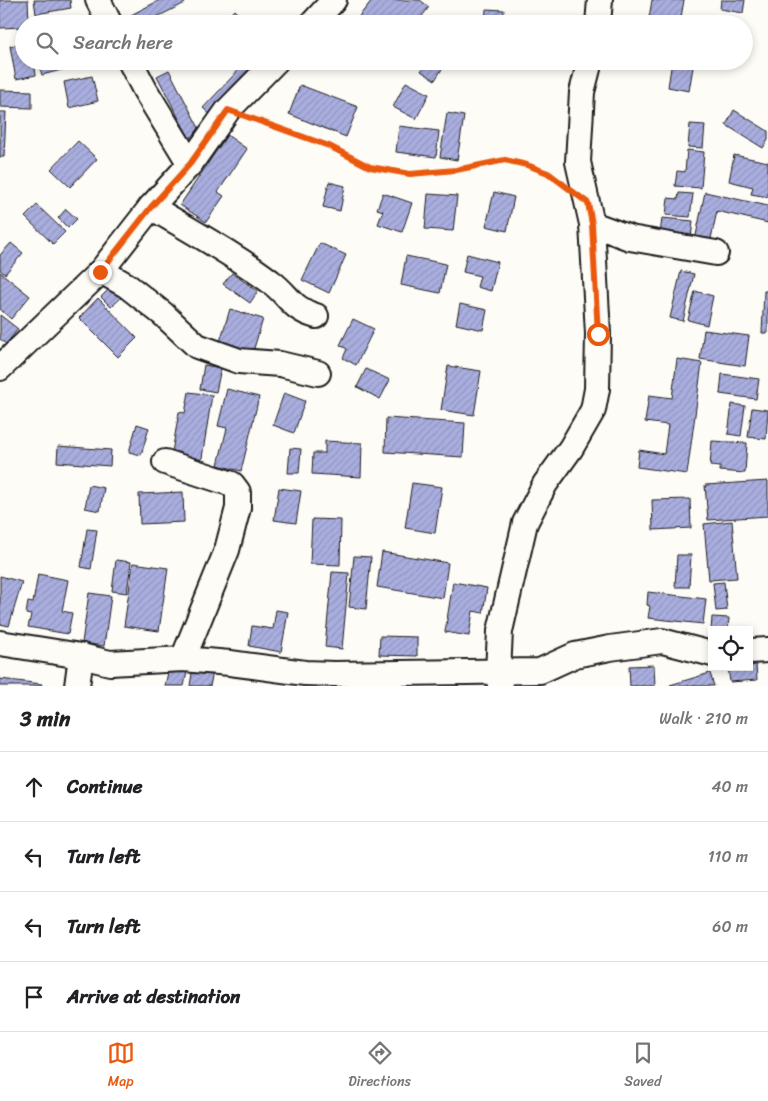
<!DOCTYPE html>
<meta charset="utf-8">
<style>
:root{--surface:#fff;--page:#f2f2f2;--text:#202124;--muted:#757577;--line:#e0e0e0;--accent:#ea580c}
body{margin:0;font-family:Sriracha,sans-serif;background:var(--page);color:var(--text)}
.controls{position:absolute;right:15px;bottom:15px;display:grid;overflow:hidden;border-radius:0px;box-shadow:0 2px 8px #0003}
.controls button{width:45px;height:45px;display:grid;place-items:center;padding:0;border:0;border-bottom:1px solid var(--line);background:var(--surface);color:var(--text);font:25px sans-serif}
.stop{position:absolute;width:15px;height:15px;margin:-11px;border:4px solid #ea580c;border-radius:50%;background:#fff}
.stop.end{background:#ea580c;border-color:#fff;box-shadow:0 1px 5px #0008}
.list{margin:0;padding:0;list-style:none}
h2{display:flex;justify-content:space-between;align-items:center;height:65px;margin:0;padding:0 20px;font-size:21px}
h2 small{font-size:16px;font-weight:400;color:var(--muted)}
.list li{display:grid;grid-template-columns:32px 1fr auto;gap:15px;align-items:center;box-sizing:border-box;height:70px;padding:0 20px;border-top:1px solid var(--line)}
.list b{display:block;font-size:19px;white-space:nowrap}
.list em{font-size:16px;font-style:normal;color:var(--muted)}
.icon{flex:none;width:28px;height:28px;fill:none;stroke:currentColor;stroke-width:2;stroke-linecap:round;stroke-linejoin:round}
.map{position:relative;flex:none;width:768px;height:686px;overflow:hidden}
.search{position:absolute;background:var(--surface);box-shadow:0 2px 8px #0003;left:15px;right:15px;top:15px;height:55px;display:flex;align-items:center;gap:12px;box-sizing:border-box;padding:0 18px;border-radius:28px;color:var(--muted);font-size:19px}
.sheet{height:345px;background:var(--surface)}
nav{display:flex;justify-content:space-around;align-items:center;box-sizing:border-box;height:70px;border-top:1px solid var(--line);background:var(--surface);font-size:14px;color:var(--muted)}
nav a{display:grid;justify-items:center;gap:2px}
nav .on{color:var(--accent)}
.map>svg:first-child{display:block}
</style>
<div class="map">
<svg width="768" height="686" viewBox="0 0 768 686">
<defs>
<pattern id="building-hatch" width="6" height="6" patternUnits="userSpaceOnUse" patternTransform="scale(1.25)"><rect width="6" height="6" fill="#a9aedf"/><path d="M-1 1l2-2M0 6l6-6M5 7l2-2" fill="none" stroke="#9195bf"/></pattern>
</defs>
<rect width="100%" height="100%" fill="#fdfcf7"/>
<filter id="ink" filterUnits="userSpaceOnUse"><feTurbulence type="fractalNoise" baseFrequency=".02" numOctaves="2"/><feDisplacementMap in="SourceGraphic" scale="10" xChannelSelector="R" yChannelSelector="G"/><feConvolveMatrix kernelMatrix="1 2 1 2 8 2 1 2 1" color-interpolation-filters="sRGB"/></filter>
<g filter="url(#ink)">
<g fill="url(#building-hatch)" stroke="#1c1c1c">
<path d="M0,0H28L29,24H24V27L0,28Z"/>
<path d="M34,0H70L71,8L36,14Z"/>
<path d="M160,0H184L185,3L143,24H135L131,15Z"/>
<path d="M372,0H420L429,7L416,24H353Z"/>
<path d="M652,0H684L680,23L649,18Z"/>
<path d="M721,0H745L743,13L720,9Z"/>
<path d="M486,9L504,10L503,24H485Z"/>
<path d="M234,10L249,24H221Z"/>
<path d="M24,43V61H34L36,75L16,79L10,46Z"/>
<path d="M38,61H72L73,67L42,75Z"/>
<path d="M247,61H268L214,118L203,108Z"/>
<path d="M427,61H447L435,80L421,71Z"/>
<path d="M672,61H694L689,91L668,87Z"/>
<path d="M169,70L201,132L189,138L157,76Z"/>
<path d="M92,76L98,101L69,108L64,82Z"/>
<path d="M406,82L429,94L416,119L393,107Z"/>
<path d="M300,85L358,107L346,137L289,114Z"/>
<path d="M0,90L32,91V108L0,107Z"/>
<path d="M734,110L768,131V140L763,148L726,125Z"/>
<path d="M0,112H6L4,157H0Z"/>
<path d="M447,113L464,116L457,160L440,157Z"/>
<path d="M690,124L705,125L703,148L688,147Z"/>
<path d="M399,126L439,131L436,157L396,152Z"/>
<path d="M227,135L247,149L218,192L224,196L206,222L180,205Z"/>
<path d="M78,141L97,159L70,187L51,169Z"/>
<path d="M687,150L704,152L701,188L675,186L677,171L685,172Z"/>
<path d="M734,155L768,162V197L751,194L753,187L729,181Z"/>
<path d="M329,182L345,186L340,211L323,207Z"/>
<path d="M494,192L514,197L507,231L486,226Z"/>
<path d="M705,192L768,206V223L717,211L709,248L694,245Z"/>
<path d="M383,193L412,203L402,232L378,224L383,211L377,209Z"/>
<path d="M679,193L693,194L690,217L666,215L668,198L678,199Z"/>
<path d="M428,194L457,196L453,231L425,229Z"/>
<path d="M37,205L65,232L53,244L25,217Z"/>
<path d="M66,209L77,219L68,228L58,218Z"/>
<path d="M662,218L693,221L690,247L659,243Z"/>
<path d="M11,243L23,253L5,274L0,270V255Z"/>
<path d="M320,243L346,255L329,293L302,280Z"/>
<path d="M467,254L498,262L491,291L477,287L480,276L463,272Z"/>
<path d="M406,256L446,264L440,293L401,285Z"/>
<path d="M681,271L694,274L683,321L670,318Z"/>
<path d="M0,272L30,296L11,319L0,309Z"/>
<path d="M232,273L258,291L250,303L223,284Z"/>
<path d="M111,287L121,298L111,307L101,297Z"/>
<path d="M695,291L713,296L707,325L688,320Z"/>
<path d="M764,291H768V333H762Z"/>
<path d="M98,298L137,338L118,357L79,318Z"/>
<path d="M460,304L487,310L483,330L456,324Z"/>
<path d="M230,309L263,319L251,358L218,348Z"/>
<path d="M0,315L18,329L6,344L0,339Z"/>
<path d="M353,319L374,329L356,365L343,358L347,349L340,345Z"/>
<path d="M704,330L749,336L745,366L700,359Z"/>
<path d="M677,359L702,363L687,474L637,467L639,450L664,454L668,425L645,422L649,395L672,398Z"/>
<path d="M204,365L221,368L216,392L200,389Z"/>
<path d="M448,366L481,371L474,415L441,410Z"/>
<path d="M366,369L390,380L380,399L357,387Z"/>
<path d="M722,374L759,379L756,399L720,394Z"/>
<path d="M227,389L259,397L241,471L218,465L227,428L218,426Z"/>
<path d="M189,392L212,395L201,464L171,458L179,412L185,413Z"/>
<path d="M284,393L305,401L294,433L273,425Z"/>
<path d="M732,404L745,406L741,436L728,434Z"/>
<path d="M752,408L768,410L766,439L748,437Z"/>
<path d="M386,418L465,423L463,457L385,452Z"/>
<path d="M137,424L149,428L141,455L129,452Z"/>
<path d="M325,441L362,443L361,477L312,474L313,453H325Z"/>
<path d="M712,441L747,443L745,473L720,471V467L710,466Z"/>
<path d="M58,446L111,450L110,466L57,462Z"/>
<path d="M290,448L301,449L299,473H288Z"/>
<path d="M768,481V516L708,520L705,485Z"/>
<path d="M412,483L442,487L435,533L405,528Z"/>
<path d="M89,485L104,488L100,511L85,508Z"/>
<path d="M279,488L301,491L296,523L274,520Z"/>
<path d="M183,492L184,522L140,524L139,494Z"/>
<path d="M690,499L691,528L653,530L652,500Z"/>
<path d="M312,519L341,520L340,565L310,564Z"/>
<path d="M732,521L737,578L709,580L704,524Z"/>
<path d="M87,529L97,530L91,569L81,567Z"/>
<path d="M382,552L448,563L443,598L377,587Z"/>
<path d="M677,555H691L689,587H675Z"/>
<path d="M354,556L371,557L366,609L349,607Z"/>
<path d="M116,560L131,562L127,593L112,591Z"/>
<path d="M133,563L168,568L159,631L124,626Z"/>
<path d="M332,572L349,573L342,649L325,647Z"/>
<path d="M38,574L68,580L62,611L72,613L68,634L28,627L31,615L26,614L28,602L33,603Z"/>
<path d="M0,576L22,582L9,626L0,624Z"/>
<path d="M453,582L487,588L483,613L473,611L469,636L445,632Z"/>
<path d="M724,582L727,610L716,611L713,583Z"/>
<path d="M648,592L706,599L703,624L648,618L650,606L647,605Z"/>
<path d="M89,593L111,596L104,646L82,643Z"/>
<path d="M276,610L288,612L281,652L249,646L252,626L273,629Z"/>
<path d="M712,617L729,618L728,630H712L711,631Z"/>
<path d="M380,636L417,637V656L379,655Z"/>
<path d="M170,663L188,667L184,686H165Z"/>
<path d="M654,665L655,686H630L629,666Z"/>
<path d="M756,665L757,680L730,682L728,667H749V666Z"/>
<path d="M193,667L213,672L210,686H190Z"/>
<path d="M710,673L714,686H670V685Z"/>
<path d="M0,679L42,684L41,686H0Z"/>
</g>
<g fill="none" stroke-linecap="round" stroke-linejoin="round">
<g stroke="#1c1c1c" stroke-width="28">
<g id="street">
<path d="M98,0L110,24"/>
<path d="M312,24L334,0"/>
<path d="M598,24L600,0"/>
<path d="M130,61L145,90L190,164"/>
<path d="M151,207C191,231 234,254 271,282C289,295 291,309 316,316"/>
<path d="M592,224L630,238L716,253"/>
<path d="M101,271L126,285L163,314L197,346L239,361L280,364L318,373"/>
<path d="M0,368L101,271L151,207L190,164L228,110L276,61"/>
<path d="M165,462L232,484L238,492V508L227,550L183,659"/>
<path d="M0,643L81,656L110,663L183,659L230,663L305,673L334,674L540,671L575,655L610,648L662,641L712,654"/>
<path d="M749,651L768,650"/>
<path d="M77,686L81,656"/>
<path d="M500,686L498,672L500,631L525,523L545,484L571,448L593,410L597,389L598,334L592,224L578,162L582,92L590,61"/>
</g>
</g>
<path stroke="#1c1c1c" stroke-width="3" stroke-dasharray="1 4" stroke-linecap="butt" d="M253,119L329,146L370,167L410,174L456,170L505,161L527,165L548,173L558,181"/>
<use href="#street" stroke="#fdfcf7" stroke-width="24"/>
</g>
</g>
<g fill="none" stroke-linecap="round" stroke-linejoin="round" filter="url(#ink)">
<path stroke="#ea580c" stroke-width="6" d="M100,272L151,207L190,164L228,110L329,146L370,167L410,174L456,170L505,160L527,165L548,173L588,203L592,224L598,334"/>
</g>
</svg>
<div class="controls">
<button><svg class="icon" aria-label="locate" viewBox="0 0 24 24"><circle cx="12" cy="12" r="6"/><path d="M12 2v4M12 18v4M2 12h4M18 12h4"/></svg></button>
</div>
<div class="stop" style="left:598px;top:334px"></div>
<div class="stop end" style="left:100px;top:272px"></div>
<div class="search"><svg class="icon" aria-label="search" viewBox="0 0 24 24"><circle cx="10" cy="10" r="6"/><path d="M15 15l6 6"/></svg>Search here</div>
</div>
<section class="sheet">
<h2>3 min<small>Walk · 210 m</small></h2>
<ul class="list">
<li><svg class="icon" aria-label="ahead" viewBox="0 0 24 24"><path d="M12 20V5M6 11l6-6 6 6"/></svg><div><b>Continue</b></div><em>40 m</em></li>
<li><svg class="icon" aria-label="left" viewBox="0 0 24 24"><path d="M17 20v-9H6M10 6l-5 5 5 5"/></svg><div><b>Turn left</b></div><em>110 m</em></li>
<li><svg class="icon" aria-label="left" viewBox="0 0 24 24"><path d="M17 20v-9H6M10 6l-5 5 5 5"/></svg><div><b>Turn left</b></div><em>60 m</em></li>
<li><svg class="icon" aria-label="arrive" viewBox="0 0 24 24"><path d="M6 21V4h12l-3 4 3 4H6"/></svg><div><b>Arrive at destination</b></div></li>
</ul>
</section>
<nav>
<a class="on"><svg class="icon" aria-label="map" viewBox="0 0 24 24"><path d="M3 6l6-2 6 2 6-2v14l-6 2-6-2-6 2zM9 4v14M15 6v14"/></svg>Map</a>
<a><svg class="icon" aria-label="directions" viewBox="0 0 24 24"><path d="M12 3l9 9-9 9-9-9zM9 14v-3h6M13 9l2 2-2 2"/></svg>Directions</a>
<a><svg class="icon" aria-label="saved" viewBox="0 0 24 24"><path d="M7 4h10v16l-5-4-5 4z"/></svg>Saved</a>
</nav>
